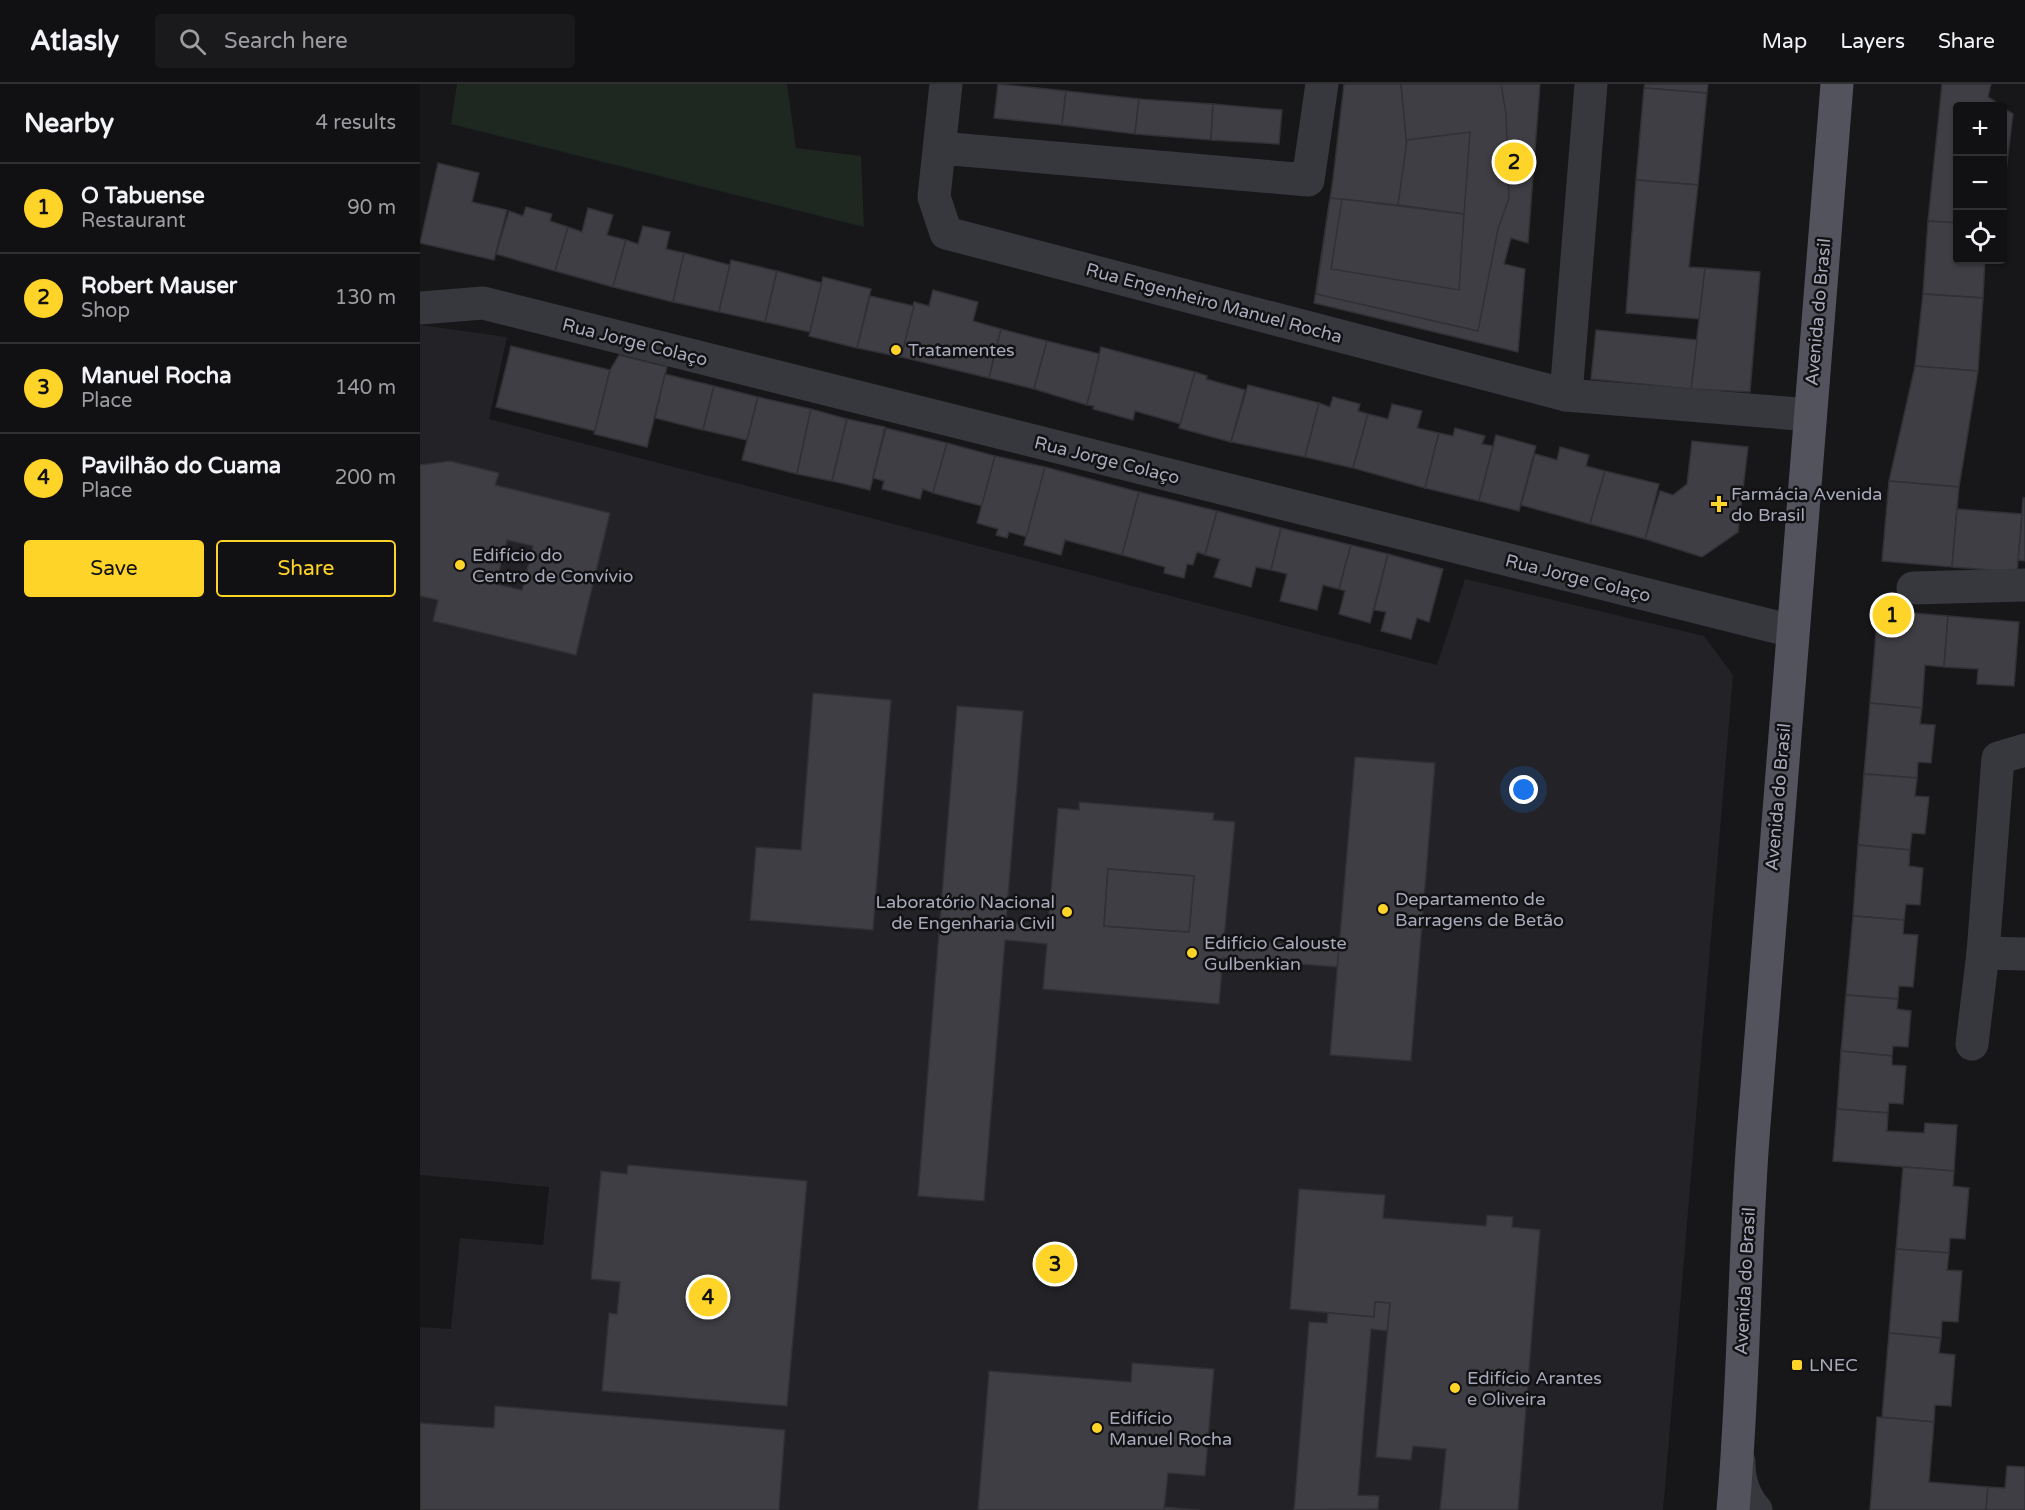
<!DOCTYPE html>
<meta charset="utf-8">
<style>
:root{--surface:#111013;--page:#1a191c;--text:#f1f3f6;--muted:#9c9da0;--line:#303033;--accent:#ffd428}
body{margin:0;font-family:"Varela Round",sans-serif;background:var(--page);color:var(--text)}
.controls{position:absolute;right:18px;top:18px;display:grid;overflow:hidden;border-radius:6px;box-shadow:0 2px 4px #0004}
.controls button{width:54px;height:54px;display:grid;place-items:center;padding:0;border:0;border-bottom:2px solid var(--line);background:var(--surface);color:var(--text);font:30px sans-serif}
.you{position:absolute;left:1104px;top:706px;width:21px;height:21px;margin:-15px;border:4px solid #fff;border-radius:50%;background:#1a73e8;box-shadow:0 0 0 9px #1a73e833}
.badge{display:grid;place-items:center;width:39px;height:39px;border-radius:50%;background:var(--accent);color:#111;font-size:20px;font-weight:700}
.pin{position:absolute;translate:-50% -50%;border:3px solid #fff;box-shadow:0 2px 6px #0006}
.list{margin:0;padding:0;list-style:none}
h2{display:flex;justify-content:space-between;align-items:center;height:78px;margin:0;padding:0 24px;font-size:26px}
h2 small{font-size:20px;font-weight:400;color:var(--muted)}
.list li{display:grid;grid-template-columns:39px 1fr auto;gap:18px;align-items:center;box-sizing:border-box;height:90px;padding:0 24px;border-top:2px solid var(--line)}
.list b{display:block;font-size:22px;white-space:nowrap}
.list p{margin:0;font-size:20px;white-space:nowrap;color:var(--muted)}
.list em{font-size:20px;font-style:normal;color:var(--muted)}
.actions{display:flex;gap:12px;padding:18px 24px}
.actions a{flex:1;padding:14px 0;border:2px solid var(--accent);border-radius:6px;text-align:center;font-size:21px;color:var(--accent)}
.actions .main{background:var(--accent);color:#111}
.icon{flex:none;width:33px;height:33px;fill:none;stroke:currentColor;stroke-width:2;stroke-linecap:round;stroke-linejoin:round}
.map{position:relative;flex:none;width:1605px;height:1426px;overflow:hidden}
header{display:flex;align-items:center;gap:36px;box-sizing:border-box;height:84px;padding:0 30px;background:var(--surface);border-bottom:2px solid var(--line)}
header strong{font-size:28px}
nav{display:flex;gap:33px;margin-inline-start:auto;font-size:21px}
.search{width:420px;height:54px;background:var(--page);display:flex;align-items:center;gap:15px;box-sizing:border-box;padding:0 21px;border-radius:6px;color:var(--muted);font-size:22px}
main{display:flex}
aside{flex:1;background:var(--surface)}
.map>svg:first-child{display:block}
</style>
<header>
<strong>Atlasly</strong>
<div class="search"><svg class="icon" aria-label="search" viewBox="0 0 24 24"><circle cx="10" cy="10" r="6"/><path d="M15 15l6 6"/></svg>Search here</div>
<nav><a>Map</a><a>Layers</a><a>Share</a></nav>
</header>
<main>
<aside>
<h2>Nearby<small>4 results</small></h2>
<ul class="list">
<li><span class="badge">1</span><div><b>O Tabuense</b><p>Restaurant</p></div><em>90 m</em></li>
<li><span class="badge">2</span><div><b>Robert Mauser</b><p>Shop</p></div><em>130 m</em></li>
<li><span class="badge">3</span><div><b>Manuel Rocha</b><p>Place</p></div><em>140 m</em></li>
<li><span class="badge">4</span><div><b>Pavilhão do Cuama</b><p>Place</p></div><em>200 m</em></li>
</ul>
<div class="actions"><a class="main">Save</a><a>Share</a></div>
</aside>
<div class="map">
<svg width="1605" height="1426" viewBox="0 0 1605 1426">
<rect width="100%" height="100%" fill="#171619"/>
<path fill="#232226" d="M0,241L87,253L69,335L1017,581L1045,495L1284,552L1313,591L1243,1426H0V1243L31,1245L40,1154L123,1161L129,1103L0,1091Z"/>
<path fill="#1e2720" d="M37,0H367L376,64L441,72L444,143L31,40Z"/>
<g fill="#3e3e44" stroke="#313035" stroke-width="1.5" fill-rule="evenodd">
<path d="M578,0L646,7L642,41L574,34Z"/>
<path d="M924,0H1120L1108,159L1091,154L1084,180L1105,185L1098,268L894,219L913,95Z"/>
<path d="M981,0H1058L1062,13L1071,24L1072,36L1050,48L987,56Z"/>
<path d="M981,0H1081L1086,30L1089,114L1078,145L1058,247L896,210L910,114L978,121L987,65Z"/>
<path d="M1225,0H1288L1287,9L1224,4Z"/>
<path d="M1522,0H1571L1568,13L1582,22H1538V139L1508,137Z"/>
<path d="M1224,4L1287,9L1278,101L1216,96Z"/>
<path d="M646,7L719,15L715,50L642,41Z"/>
<path d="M719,15L793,20L791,56L715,50Z"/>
<path d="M793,20L862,26L859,60L791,56Z"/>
<path d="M1582,23L1593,30L1582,120Z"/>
<path d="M1050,48L1044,130L978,121L987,56Z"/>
<path d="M18,79L59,89L52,118L87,126L74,176L0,159Z"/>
<path d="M1216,96L1278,101L1269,183L1285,184L1280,235L1206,229Z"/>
<path d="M922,115L1044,130L1039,206L911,185Z"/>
<path d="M106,123L132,130L130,137L148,143L135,187L76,170L89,127L103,132Z"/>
<path d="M168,124L193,131L187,151L206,156L193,203L135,187L148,143L162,148Z"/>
<path d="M1508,137L1538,139V176H1565L1563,214L1503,210Z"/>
<path d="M223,142L250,148L246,165L264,169L253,218L193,203L206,156L218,160Z"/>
<path d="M264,169L310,181L299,228L253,218Z"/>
<path d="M311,176L357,187L345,238L299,228Z"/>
<path d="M1285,184L1340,188L1330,308L1271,305Z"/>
<path d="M357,187L402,199L390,248L345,238Z"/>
<path d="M403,193L451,205L437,264L389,252Z"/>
<path d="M513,206L558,218L553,237L581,245L569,294L481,273L494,218L509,222Z"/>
<path d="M1503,210L1563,214L1558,287L1495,282Z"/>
<path d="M450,212L494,222L481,273L437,264Z"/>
<path d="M581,245L627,257L614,305L569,294Z"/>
<path d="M1176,246L1277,256L1271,305L1171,295Z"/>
<path d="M627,257L680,270L667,321L614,305Z"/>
<path d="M91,262L190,286L175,347L76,323Z"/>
<path d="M681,263L775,288L761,340L715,327L713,336L673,325L674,322L667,321Z"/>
<path d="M199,271L247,283L227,363L174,350L190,286Z"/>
<path d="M1495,282L1558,287L1539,403L1469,397Z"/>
<path d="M775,288L787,292L786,295L825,306L811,358L759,344Z"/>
<path d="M245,290L294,302L283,346L235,334Z"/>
<path d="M828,301L899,319L885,373L811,358Z"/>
<path d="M294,302L338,313L327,356L283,346Z"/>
<path d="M338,313L391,325L377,390L322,376Z"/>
<path d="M913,313L940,320L938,327L948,330L933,384L885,373L899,319L910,323Z"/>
<path d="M972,320L1002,327L997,344L1019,349L1005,404L933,384L948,330L968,335Z"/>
<path d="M391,325L427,335L412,397L377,390Z"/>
<path d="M427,335L465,343L450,406L412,397Z"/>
<path d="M466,344L527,359L513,409L503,405L500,415L462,405L464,397L453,394Z"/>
<path d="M1035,344L1065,352L1062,360L1073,362L1059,417L1005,404L1019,349L1033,352Z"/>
<path d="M1076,351L1116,362L1099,427L1059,417Z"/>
<path d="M1272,357L1328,363L1318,448L1282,473L1225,455L1240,407L1253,411L1267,400Z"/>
<path d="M527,359L575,372L562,422L513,409Z"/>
<path d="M1140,363L1169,371L1166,382L1185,387L1170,440L1101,421L1115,370L1137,376Z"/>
<path d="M575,372L625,383L607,453L589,448L587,454L576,451L578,445L557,439Z"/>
<path d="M30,377L79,389L75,401L190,429L156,571L13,537L18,516L0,512V381ZM87,456L113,462L102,506L76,500Z"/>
<path d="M625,383L719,408L702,471L645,456L641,471L604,461Z"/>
<path d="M1185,387L1239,400L1225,455L1170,440Z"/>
<path d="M1469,397L1539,403L1532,483L1462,477Z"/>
<path d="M719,408L797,427L785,471L777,468L773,481L767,480L764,494L744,489L745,483L702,471Z"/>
<path d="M1603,414H1605V477L1598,476Z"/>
<path d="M1537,425L1602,430L1597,488L1532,483Z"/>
<path d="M797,427L861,444L851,486L836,483L831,503L794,493L800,475L785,471Z"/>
<path d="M861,444L931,461L919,505L903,501L897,526L860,517L867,490L851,486Z"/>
<path d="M931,461L968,470L950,539L919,530L925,507L919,505Z"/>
<path d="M968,470L1023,485L1009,538L997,534L991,555L961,547L966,528L954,526Z"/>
<path d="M1458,526L1528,532L1524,583L1505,581L1502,624L1450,619Z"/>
<path d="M1528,532L1599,538L1594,602L1557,600L1558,585L1524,583Z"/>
<path d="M393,609L471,616L453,846L330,836L336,763L381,766Z"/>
<path d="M1450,619L1502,624L1500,640L1515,641L1511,679L1498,678L1497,694L1444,690Z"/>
<path d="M537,622L603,627L586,838L628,842L638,724L659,726V718L794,729L793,736L815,738L804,855L919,864L918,883L803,874L799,920L623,905L627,860L585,856L564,1117L498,1112ZM688,785L774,792L769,848L684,842Z"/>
<path d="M935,673L1015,679L991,977L910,971Z"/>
<path d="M1444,690L1497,694L1495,712L1509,713L1505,750L1492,749L1490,766L1438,761Z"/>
<path d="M1438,761L1490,766L1489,782L1503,784L1500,821L1486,820L1484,836L1433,832Z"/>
<path d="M688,785L774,792L769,848L684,842Z"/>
<path d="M1433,832L1484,836L1483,850L1498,851L1493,903L1479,902L1478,915L1426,911Z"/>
<path d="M1426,911L1478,915L1477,925L1491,927L1488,963L1473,962L1472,972L1421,967Z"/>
<path d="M1421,967L1472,972V981L1486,982L1483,1020L1469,1019L1468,1029L1417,1025Z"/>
<path d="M1417,1025L1468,1029L1467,1047L1504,1049L1505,1039L1537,1041L1534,1087L1413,1077Z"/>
<path d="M208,1081L387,1097L367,1322L182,1307L189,1229L197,1230L200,1198L171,1195L181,1087L207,1090Z"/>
<path d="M1483,1083L1534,1087L1533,1102L1549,1104L1545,1155L1530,1154L1529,1169L1476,1165Z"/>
<path d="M879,1105L965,1111L963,1134L1066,1142L1067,1131L1093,1133L1092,1143L1120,1146L1098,1426H1020L1026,1365L993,1362L991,1376L956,1373L970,1219L955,1218L954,1233L870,1225Z"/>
<path d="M1476,1165L1529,1169L1527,1186L1542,1187L1538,1238L1522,1237L1521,1254L1469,1249Z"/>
<path d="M955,1218L970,1219L967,1247L951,1245L938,1411L959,1412L958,1425L874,1426L889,1238L907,1239L908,1229L954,1233Z"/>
<path d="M1469,1249L1521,1254L1519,1269L1535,1271L1531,1322L1515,1321L1514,1338L1462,1333Z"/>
<path d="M712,1279L794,1285L785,1392L748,1389L744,1426H558L569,1287L711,1298Z"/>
<path d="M75,1322L365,1346L359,1426H0V1339L74,1344Z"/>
<path d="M1457,1333L1514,1338L1509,1398L1568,1403L1566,1426H1450Z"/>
<path d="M1587,1382L1605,1383V1426H1566L1568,1403L1585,1404Z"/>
<path d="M744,1423L780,1426H744Z"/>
</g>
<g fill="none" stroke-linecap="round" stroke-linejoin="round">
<g stroke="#37373e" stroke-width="33">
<path d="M526,0L514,113L526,149L1146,311L1390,331"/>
<path d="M520,64L888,96L902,0"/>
<path d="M0,224L63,219L1372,547"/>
<path d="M1146,311L1171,0"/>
<path d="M1493,504L1605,501"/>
<path d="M1563,869L1605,870"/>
<path d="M1552,960L1563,869L1578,674L1605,666"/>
<path d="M1319,1378C1319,1396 1324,1413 1336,1426"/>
</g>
<path stroke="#53535d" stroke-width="33" d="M1313,1426C1324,1302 1324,1177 1333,1053C1359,702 1388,351 1417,0"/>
</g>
<g fill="#ffd428" stroke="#121114" stroke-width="2">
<circle cx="476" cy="266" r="6"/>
<path d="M1296 411h6v6h6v6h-6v6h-6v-6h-6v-6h6z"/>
<circle cx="40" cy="481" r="6"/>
<circle cx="963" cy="825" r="6"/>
<circle cx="647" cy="828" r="6"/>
<circle cx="772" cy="869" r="6"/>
<rect x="1371" y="1275" width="12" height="12" rx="3"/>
<circle cx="1035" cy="1304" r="6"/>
<circle cx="677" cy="1344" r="6"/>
</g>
<g text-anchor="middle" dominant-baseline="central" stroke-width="5" stroke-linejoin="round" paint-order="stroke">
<g font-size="18" fill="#a7aaba" stroke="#121114">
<text transform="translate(794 219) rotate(15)">Rua Engenheiro Manuel Rocha</text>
<text transform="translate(1398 228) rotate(-85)">Avenida do Brasil</text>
<text transform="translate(215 258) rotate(14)">Rua Jorge Colaço</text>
<text transform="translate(687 376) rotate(14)">Rua Jorge Colaço</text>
<text transform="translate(1158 494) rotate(14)">Rua Jorge Colaço</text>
<text transform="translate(1358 713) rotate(-85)">Avenida do Brasil</text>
<text transform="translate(1325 1197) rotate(-87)">Avenida do Brasil</text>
</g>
<g font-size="18" fill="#a7aaba" stroke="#121114" text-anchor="start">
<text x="488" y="266">Tratamentes</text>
<text x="1311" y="410">Farmácia Avenida<tspan x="1311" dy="21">do Brasil</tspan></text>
<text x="52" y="471">Edifício do<tspan x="52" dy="21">Centro de Convívio</tspan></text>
<text x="975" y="815">Departamento de<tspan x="975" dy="21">Barragens de Betão</tspan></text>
<text x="635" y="818" text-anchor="end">Laboratório Nacional<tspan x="635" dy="21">de Engenharia Civil</tspan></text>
<text x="784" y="859">Edifício Calouste<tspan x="784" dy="21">Gulbenkian</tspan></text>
<text x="1389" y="1281">LNEC</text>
<text x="1047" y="1294">Edifício Arantes<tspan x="1047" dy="21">e Oliveira</tspan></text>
<text x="689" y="1334">Edifício<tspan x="689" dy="21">Manuel Rocha</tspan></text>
</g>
</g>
</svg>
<div class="controls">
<button>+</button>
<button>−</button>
<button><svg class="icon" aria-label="locate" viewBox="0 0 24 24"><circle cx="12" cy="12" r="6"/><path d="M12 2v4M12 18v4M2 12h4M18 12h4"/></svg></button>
</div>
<div class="you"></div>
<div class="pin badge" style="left:1472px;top:531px">1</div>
<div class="pin badge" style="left:1094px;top:78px">2</div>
<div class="pin badge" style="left:635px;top:1180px">3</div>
<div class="pin badge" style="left:288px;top:1213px">4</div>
</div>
</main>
